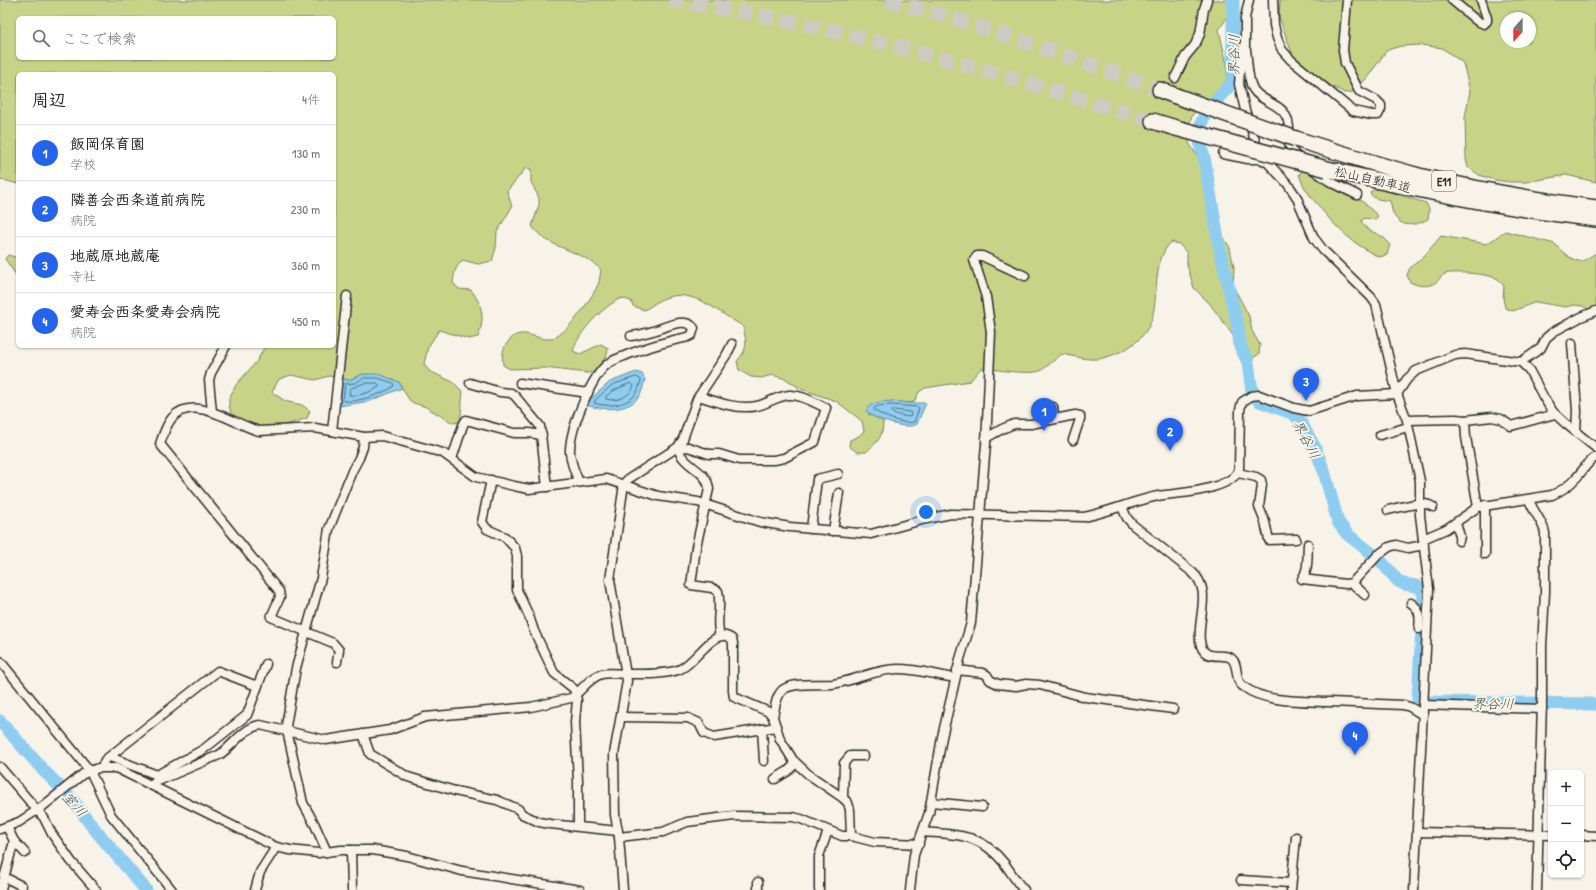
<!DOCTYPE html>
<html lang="ja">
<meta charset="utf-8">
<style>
:root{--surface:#fff;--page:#f6f6f6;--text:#222;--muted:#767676;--line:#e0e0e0;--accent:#2563eb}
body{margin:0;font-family:"Patrick Hand","Klee One",sans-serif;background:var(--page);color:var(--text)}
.controls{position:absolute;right:12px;bottom:12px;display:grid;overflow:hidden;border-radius:6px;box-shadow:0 1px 3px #0004}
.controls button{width:36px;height:36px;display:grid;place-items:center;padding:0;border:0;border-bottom:1px solid var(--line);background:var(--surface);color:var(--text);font:20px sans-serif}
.compass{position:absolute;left:1500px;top:12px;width:36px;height:36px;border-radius:50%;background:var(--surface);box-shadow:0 1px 3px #0004;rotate:201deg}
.you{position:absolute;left:926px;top:512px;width:14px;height:14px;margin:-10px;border:3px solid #fff;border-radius:50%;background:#1a73e8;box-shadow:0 0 0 6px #1a73e833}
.badge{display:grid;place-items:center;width:26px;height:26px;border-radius:50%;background:var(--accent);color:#fff;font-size:13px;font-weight:700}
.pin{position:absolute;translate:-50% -33px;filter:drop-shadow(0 1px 2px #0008)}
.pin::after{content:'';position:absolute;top:21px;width:14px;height:12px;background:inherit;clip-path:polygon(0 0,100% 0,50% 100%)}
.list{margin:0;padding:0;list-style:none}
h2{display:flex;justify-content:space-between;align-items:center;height:52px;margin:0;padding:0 16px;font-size:17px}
h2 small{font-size:13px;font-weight:400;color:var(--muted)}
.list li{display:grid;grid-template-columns:26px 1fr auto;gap:12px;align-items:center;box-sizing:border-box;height:56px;padding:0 16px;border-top:1px solid var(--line)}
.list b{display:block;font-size:15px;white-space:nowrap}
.list p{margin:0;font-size:13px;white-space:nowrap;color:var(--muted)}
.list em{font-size:13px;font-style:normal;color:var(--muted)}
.icon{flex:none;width:22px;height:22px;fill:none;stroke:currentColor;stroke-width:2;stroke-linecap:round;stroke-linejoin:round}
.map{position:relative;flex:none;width:1596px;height:890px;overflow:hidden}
.search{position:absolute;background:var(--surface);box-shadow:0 1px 3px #0004;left:16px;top:16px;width:320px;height:44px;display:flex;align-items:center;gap:10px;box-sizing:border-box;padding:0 14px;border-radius:6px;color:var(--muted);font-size:15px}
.panel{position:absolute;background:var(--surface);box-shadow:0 1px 3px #0004;left:16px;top:72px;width:320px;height:276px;border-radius:6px}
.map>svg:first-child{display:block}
</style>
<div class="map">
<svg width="1596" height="890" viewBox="0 0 1596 890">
<rect width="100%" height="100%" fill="#f7f3e8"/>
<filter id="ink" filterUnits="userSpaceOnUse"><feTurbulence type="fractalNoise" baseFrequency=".025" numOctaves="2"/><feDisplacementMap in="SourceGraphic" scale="8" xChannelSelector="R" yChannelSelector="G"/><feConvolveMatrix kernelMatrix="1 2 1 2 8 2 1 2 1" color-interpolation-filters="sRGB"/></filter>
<g filter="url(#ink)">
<g fill="#c7d488" stroke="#79805a" fill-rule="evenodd">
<path d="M0,0H1238L1219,30L1227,65V82L1212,98L1193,114L1190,121L1189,143L1200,160L1211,225L1223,236L1230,248L1234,268L1233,286L1249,316L1252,331L1260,345L1259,354L1253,358L1248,356L1210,304L1194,288L1187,265V253L1179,244L1171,242C1152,262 1159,293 1152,318C1146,341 1120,355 1098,359C1086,360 1073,356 1062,354C1055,359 1048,366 1042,370C1034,376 993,369 981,368L970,381L925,388L919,392L914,402L908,403L892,401L868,414L883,421C883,438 878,441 866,452H857L849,446L850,440L859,436L864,431L862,421L836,401L801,389L786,379L772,375L761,378L751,377L739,370L737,361C749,348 746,342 743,326C720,314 693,287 665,298C658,300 651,307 644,310L633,306L631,301L621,298C603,307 579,331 573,351L580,354L601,344L608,348L607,355L595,372L587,373L545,368L510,369L503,365C502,356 502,349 508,342C520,325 535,340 550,339C565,338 594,296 599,282C600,278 600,274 601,270C582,249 548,250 532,226L539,205V198L531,182V169L526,168L507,191L512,207L497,232L496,248L492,261L478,264L463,260C455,267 454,273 453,283L459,289L471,290C483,306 485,318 478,337L469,339L439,330L428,347L424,364L429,371L453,382L463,392C461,403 463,412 459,422L453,423L426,407L411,402L406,395L399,382L363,374L349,380L329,376L315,380L291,375L279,379L272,392L285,401L302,405L310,411L307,418C292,424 268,430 252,426C245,424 238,419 232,416L229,406V398L236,385L257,361L265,346H334V74H18V184L0,179ZM18,18H334V58H18Z"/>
<path d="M1280,0H1596V182L1566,175L1526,182H1510L1495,180L1479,175L1468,167L1466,159L1465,117L1470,91L1463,63L1442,48L1421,45L1401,46L1387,50L1367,78L1353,92L1345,93L1331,86L1293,56L1279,17ZM1506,18H1530V42H1506Z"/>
<path d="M1303,171L1315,175L1345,195L1362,201L1378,216L1375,220L1365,218L1361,221L1367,229L1383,237L1390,244L1387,255L1379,257C1353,244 1336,228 1318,205C1309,195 1303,187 1299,174Z"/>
<path d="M1377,188L1426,203L1429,209L1428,219C1415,226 1400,229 1393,213C1391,209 1392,205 1390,201C1382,199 1373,201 1370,192Z"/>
<path d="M1505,231L1555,244C1561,251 1572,262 1582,261C1586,260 1592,255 1596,253V315L1583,306L1575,305L1565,307L1536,302L1513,311L1505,308L1503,298L1504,286C1502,284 1500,281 1498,279C1491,274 1454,271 1445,274C1441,275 1440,280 1436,282C1429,288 1417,286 1410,282L1407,275L1410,268L1424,256L1441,236L1487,244Z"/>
<path d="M8,255L18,258V278L5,259Z"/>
</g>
<g fill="#8fcdf0" stroke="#678ca1">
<path d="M636,372L642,374L645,380C643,386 642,393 638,398C626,412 602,410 586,405L587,402L610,382Z"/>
<path d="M363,374H379L399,382L402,388L370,401L339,406L338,404L342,379L349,380Z"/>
<path d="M892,401L908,403H926L917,424C909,431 872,419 866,411C870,401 883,402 892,401Z"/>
</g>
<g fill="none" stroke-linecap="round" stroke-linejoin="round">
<g stroke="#536c7a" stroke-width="1">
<path d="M636,377L639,378L641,381C639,386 638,392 634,396C625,406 606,407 594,403L595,400L612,385Z"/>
<path d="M364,378H378L393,383L394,386C384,394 356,403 343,401L345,384L355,383Z"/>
<path d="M365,383H377L380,386C374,391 358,397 349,395L350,389Z"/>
<path d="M631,383L634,386C630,397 617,402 606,399V396L615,390Z"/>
<path d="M892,405L918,407L919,409L914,422C903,425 882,416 874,410V408L878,406Z"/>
<path d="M894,410L910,412L911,415L909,417L894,414L892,412Z"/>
</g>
<g stroke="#8fcdf0" stroke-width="13">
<path d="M1233,0V82C1210,108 1191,119 1204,157L1220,251L1238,327L1240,346L1248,362L1252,392L1259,401L1294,414L1300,421L1315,448L1324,471L1338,522L1347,534L1379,559L1398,581L1404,584L1416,586L1422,590L1424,595L1418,698L1428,702L1596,704"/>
<path d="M0,721L44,771L72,799L92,826L146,890"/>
</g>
<g stroke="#cecbc2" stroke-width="15" stroke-dasharray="15 8" stroke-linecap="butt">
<path d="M669,0C834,23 994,72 1153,121"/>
<path d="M887,0C980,24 1070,57 1160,90"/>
</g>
<g stroke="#2b2b2b" stroke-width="11">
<g id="street">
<path d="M1249,0L1245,18V45L1241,60L1239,84L1245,110L1261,159L1267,162L1287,183L1296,196L1314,238L1323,250L1371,297L1376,304L1397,394L1407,420L1420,481V515L1429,589L1414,890"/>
<path d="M1273,0L1274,25L1277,38L1282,50L1291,60L1353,111L1372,115H1378L1381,109V105L1376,100L1359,91L1345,63L1343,50L1347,0"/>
<path d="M1452,0L1477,21L1484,24L1487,21V18L1481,0"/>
<path d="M1246,50C1248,62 1247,78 1253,89C1261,102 1280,103 1286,116C1295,133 1280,143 1299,158"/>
<path d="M1175,78L1185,57L1195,45L1200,34L1204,9L1207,0"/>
<path d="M1223,154L1248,159H1261"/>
<path d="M1311,168L1329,181L1357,195"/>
<path d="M1572,343L1577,411L1576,432"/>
<path d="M1521,362L1541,348L1546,338L1553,332L1581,317L1596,311"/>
<path d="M470,383L500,392L511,393L515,396L540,426L547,487"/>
<path d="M520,383L588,393"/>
<path d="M1053,407L1054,419"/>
<path d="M212,412L209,380L211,373L226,346"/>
<path d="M1407,420L1456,419L1465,420L1492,417L1501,419L1511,426L1555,414"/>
<path d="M1465,420L1466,437L1478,507"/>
<path d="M332,431L347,296"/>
<path d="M1380,435L1408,427"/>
<path d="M986,438L1002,429L1014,424H1031L1075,415L1080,416V419L1073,440"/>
<path d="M678,447C679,449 679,452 681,455C690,469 707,471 709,489L696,547L691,585L712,588L718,591C722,606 715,621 720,636"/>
<path d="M680,448L688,447L709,454H719L739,460H774L784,458L815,442L826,408C815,403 801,394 789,395C777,396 767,404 757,406C738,410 717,402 699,396"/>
<path d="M452,459L463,425L466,420L514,433H529L542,435"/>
<path d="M1238,473L1256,477L1261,480L1262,485L1259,507L1265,522L1269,540L1296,539"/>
<path d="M491,480L482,522L487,529L505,537L515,548L517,556V590L529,616L534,631L554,673L574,689L577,700L575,722L578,781V826"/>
<path d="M579,482C575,473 571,463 570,453C569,432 591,375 609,363C615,359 623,357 629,354C648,347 668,341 688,337L692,335L694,328C685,316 664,328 653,331C646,333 639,335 631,336"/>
<path d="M1529,499C1532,511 1543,521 1545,533V592L1542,646V701L1537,890"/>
<path d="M1122,507L1127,518L1133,525L1192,572C1213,590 1197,618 1200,641C1203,663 1222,652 1231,658C1240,665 1233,680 1244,687C1265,703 1304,701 1330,702C1354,703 1378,704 1403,705L1410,707L1423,715"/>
<path d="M1388,510C1400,508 1422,499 1433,507"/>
<path d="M1456,523L1460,536L1459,541"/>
<path d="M811,529L817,479L838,474"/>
<path d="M833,531L839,493"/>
<path d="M1423,539L1446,529L1478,507L1552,495C1561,491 1569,486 1576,478C1583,471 1587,462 1596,457"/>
<path d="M1308,544C1307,556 1309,570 1302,579L1346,584L1352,583L1378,555L1389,547L1396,545L1408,548L1424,545"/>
<path d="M1485,554V505"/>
<path d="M1352,583L1365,595"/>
<path d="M1411,603C1421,610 1420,618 1419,629"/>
<path d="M0,661L90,771L111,815L172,890"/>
<path d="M337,662L339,650L333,643L271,617L280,597L279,591L160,444C163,435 166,425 172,418C194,393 235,425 259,431L315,428L364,437L382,436L443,453L476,477L514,486L529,489L606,479L658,496L698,502L760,522L790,527L871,534L926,519L951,514L1084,517C1109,512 1133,501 1158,496C1176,493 1196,493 1213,487C1223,484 1236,479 1239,469L1240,410L1242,402L1251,396L1259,395L1294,408L1309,411L1357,396L1397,394L1407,379L1416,371L1455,355L1465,354L1521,362L1529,370L1544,398L1553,412L1566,424L1596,448"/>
<path d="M957,670L983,673L987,675L990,680L998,684L1016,686L1026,684L1040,685L1085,697L1173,709"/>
<path d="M1423,705L1542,709"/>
<path d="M621,717L688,718L699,723L704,733L714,737L776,727"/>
<path d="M773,717C775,708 776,694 784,689C794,682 820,685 832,684C855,681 875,669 898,669C917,669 936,675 955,678"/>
<path d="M762,729L764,761"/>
<path d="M363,734L370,754L408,777L455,791L497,800L518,809L522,814L539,822L550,824L618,831"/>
<path d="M110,757L157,775L204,749L247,715L266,664"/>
<path d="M0,767L44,818L52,834L71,861L96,890"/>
<path d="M102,767L105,760L218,671L257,686"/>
<path d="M775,779L788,771L796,763"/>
<path d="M151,784L219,755C233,746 243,728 260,725L326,740L390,730L425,717L531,707L571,698C582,691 588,678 602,674C609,672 619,674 626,674C643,674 662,675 678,670C693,665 709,636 723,636C726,635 729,637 732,639L733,643V691L734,697L769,712L773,717L780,739L793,760L808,774L843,798L848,803L850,810L851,836"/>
<path d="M843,798L844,763L850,756H864"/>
<path d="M931,802L982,807"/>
<path d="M0,829L19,822L42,807L83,774L98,768H116L276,847L290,850L318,853L341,850H373L407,856L462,871L580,890"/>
<path d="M923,832C958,835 980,833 1004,863C1011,872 1016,882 1024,890"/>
<path d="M1417,832L1551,835"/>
<path d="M1581,835L1596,836"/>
<path d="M619,837L663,832L687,822L734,816L793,817L801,819L842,836H851L875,842L919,844"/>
<path d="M14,841L25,853"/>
<path d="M351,850L352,890"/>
<path d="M327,852L315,825L303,803L286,726L296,668L321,578L329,529L352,471L359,458L363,447L364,437"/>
<path d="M4,877L22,886"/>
<path d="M1241,880L1291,883"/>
<path d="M1,889L14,841L7,827"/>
<path d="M255,890L260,872L276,847"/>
<path d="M623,890L619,837L615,815L614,754L627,681L610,580L624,484L627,480L678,447L683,439L697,399L727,354L732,344"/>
<path d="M758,890V882"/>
<path d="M819,890V856L828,831"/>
<path d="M910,890L914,855L929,813L942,737L960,659L971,623L986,444L991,332L986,297L974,260L977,256H982L1025,276"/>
<path d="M1291,890L1296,837"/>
</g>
</g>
<g stroke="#2b2b2b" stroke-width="18">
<g id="highway">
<path d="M1160,90L1176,96"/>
<path d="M1153,121L1176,128"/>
<path d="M1296,139C1337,152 1378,165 1419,176C1477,190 1537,200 1596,208"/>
<path d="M1327,169C1416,190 1505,208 1596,219"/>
</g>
</g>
<use href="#street" stroke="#f7f3e8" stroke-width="8"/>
<use href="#highway" stroke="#f7f3e8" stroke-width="15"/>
<g stroke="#2b2b2b" stroke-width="18" stroke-linecap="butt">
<g id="highway-bridge">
<path d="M1176,96L1296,139"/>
<path d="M1176,128L1327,169"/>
</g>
</g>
<use href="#highway-bridge" stroke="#f7f3e8" stroke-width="15"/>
</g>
</g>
<g text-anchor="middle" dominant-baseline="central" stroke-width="4" stroke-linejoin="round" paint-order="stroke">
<rect fill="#f7f3e8" stroke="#686764" stroke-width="1" x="1432" y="171" width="24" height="20" rx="3"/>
<g font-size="12" font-weight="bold" fill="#2b2b2b">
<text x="1444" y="181">E11</text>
</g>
<g font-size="13" fill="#2b2b2b" stroke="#f7f3e8">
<text transform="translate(1373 179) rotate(13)">松山自動車道</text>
</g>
<g font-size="14" font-style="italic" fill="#44545c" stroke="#f7f3e8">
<text transform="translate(1233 55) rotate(-89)">界谷川</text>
<text transform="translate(1307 439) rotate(62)">界谷川</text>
<text transform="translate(1493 703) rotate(1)">界谷川</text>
<text transform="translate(75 804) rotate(48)">室川</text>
</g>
</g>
</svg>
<div class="controls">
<button>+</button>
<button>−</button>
<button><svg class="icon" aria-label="locate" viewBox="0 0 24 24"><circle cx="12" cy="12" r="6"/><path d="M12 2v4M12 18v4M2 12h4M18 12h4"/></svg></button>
</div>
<svg class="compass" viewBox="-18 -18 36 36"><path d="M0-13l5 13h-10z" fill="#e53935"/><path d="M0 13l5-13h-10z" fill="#767676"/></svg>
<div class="you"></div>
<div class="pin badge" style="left:1044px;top:431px">1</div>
<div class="pin badge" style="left:1170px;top:451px">2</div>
<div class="pin badge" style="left:1306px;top:401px">3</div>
<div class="pin badge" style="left:1355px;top:755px">4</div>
<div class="search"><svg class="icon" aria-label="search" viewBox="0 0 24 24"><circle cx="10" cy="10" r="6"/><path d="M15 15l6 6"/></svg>ここで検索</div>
<section class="panel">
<h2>周辺<small>4件</small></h2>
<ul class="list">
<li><span class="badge">1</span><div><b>飯岡保育園</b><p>学校</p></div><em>130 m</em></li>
<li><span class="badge">2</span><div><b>隣善会西条道前病院</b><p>病院</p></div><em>230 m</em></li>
<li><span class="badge">3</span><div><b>地蔵原地蔵庵</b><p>寺社</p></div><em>360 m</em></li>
<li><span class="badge">4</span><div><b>愛寿会西条愛寿会病院</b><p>病院</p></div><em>450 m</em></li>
</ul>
</section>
</div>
